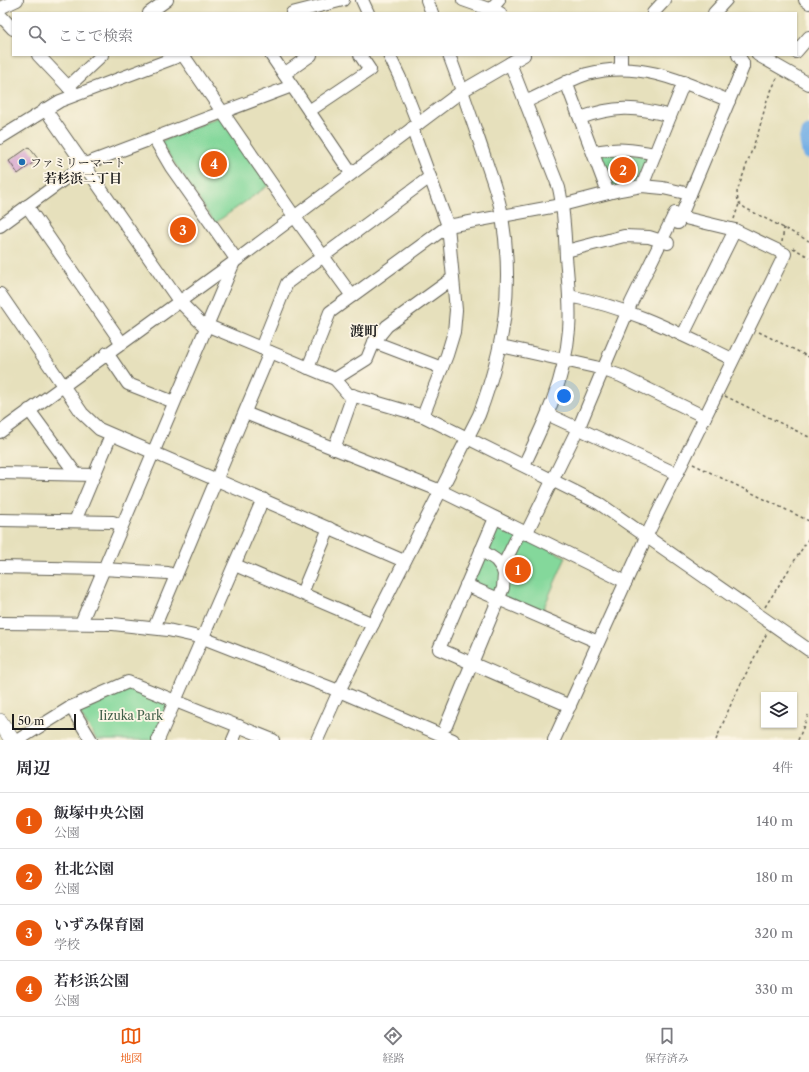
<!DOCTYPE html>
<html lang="ja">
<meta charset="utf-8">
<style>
:root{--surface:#fff;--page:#f2f2f3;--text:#2b2b33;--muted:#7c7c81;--line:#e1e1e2;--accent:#ea580c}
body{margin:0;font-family:"Libre Caslon Text","Noto Serif JP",serif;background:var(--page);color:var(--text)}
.controls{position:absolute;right:12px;bottom:12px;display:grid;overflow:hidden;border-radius:0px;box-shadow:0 1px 3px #0004}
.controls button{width:36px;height:36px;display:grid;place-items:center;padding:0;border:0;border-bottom:1px solid var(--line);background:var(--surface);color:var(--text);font:20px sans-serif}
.scale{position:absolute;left:12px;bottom:10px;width:64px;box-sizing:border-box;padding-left:4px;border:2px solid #1c1c1c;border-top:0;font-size:11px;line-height:14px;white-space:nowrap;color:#1c1c1c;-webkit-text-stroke:3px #fcf5e5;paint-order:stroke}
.you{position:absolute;left:564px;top:396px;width:14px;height:14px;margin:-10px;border:3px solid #fff;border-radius:50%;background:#1a73e8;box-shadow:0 0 0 6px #1a73e833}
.badge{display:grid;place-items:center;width:26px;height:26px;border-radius:50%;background:var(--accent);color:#fff;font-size:13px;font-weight:700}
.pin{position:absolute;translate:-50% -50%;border:2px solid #fff;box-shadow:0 1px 4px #0006}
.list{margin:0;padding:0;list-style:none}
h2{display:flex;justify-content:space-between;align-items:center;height:52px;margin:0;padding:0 16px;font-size:17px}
h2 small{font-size:13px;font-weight:400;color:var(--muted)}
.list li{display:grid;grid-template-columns:26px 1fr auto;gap:12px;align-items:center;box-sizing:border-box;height:56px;padding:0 16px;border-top:1px solid var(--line)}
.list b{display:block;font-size:15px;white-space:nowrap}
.list p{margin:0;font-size:13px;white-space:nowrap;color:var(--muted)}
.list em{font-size:13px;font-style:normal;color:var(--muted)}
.icon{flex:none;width:22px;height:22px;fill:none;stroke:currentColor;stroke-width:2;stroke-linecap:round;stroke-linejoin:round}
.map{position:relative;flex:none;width:809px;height:740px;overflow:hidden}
.search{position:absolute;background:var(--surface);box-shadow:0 1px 3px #0004;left:12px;right:12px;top:12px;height:44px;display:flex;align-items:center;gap:10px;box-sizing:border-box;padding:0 14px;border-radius:0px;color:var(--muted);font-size:15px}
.sheet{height:276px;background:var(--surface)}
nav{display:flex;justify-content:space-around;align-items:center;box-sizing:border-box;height:56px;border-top:1px solid var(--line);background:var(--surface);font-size:11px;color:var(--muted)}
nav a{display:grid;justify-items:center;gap:2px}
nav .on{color:var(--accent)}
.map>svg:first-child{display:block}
</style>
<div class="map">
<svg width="809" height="740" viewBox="0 0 809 740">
<rect width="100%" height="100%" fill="#fcf5e5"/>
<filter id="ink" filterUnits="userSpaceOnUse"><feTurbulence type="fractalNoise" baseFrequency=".025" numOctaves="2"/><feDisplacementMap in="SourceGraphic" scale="8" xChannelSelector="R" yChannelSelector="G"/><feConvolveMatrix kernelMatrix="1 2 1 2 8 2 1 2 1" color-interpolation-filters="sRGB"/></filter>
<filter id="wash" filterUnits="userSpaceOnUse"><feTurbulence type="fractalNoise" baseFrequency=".012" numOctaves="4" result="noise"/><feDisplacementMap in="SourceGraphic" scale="16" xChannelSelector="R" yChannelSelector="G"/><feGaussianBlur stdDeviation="0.9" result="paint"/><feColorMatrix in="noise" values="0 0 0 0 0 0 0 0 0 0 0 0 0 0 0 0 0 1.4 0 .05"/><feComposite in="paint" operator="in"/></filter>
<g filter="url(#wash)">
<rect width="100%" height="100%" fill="#e6e0bc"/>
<g fill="#84d89b" stroke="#507a5c">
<path d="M221,116L269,185L215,223L160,142Z"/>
<path d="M614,152L648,156L635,184L611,188L598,155Z"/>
<path d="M496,524L566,557L541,614L470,583Z"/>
<path d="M131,687L169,702L153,740H97L79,712Z"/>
</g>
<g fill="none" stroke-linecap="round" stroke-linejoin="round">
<path stroke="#74afe5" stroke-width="15" d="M809,133L807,142L809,152"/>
</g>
<g id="blocks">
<path fill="#d09acb" d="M29,147L38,159L18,174L9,161Z"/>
</g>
</g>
<g filter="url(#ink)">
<use href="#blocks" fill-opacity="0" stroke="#636154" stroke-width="1"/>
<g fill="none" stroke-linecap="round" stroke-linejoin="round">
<g stroke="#636154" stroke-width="14">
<g id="minor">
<path d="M362,0L368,13"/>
<path d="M427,0L432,13"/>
<path d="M463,0L500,13"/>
<path d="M805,0L809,3"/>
<path d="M0,8L17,0"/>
<path d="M490,10L499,0"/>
<path d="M149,13L167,0"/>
<path d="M292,13L343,0"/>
<path d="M653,13L665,0"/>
<path d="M714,13L726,0"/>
<path d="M0,15L13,29"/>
<path d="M796,52L809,37"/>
<path d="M38,55L75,94"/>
<path d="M183,55L294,216L352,296"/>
<path d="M271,55L351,173"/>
<path d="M389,55L400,78L418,124"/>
<path d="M621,55V68"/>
<path d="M758,55L809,84"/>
<path d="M510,63L559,188C564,210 565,234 566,257C568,281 571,306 569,330C565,379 545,422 524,465"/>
<path d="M284,74L311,55"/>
<path d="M566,82L608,193"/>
<path d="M68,87L102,55"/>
<path d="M525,102C545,93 566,81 587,74C639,60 682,81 729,101"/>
<path d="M45,109L179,301L205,327"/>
<path d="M309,111L370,70L360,55"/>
<path d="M580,118C614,106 635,106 670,116"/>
<path d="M412,128L448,226L456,310L454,332L447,355L423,416"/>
<path d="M0,138L60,101L182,55"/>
<path d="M154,138L171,167L236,259"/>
<path d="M593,152C616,148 632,149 655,154"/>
<path d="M642,186L684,82"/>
<path d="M27,206L121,342"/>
<path d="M678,223L743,67V63L738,55"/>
<path d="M0,226L85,164L292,86"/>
<path d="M566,251L624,236L649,237L668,243"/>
<path d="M0,294L82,413L99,429L404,561"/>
<path d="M569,296C631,308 676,332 732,359"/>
<path d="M206,325L335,379L348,394L423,416L600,504L809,650"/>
<path d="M683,335L735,230"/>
<path d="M374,342L442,368"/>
<path d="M501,346L595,367L621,376L705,417"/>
<path d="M261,348L287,283L430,177"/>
<path d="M107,353L128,384L174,402"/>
<path d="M308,368L330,312L448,226L562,205L620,190L642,186L663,188L690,194"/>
<path d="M335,379L367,359L374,342L387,326L453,278"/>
<path d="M29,410L76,474"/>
<path d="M245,413L441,491L626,582"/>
<path d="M549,415L677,474"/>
<path d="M0,432L234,262L462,91L524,55"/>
<path d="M334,449L353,395"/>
<path d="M0,473L94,475"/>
<path d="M495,518L439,649L570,706"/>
<path d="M0,520L113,522L121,525"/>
<path d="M75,521L111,435"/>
<path d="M526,534L581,422L631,303L675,213"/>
<path d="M481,550L496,560L502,568"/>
<path d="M235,565L373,624"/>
<path d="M0,567L103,569L168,573L176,576"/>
<path d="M466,585L598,642"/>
<path d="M302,593L329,528"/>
<path d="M0,623L113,624L168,630L203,638L339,691L479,415C504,348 514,288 502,216C499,196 491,177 485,158C473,123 462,89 449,55"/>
<path d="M81,623L234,262"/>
<path d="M154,628L270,352"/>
<path d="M71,707L91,740"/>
<path d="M446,726L503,588L504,574L502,568L520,531"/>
<path d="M18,740L71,707L128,682L273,740"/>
<path d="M158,740L263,499"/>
<path d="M233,740L239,726"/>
<path d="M317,740L339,691L453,740"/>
<path d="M554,740L647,535L785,254L735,230L681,217"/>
</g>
</g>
<g stroke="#636154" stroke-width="16">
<path id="major" d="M0,721L12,740"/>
</g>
<g stroke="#636154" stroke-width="1.5" stroke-dasharray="3 3" stroke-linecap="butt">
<path d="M777,78L767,100L759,130L737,192L738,202L745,208L809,241"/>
<path d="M734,219L739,204"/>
<path d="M782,242L784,228"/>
<path d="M793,248L809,257"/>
<path d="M759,332L809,357"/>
<path d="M725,396L809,437"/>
<path d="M693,464L809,521"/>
<path d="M765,607L809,538"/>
<path d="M716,740L734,697L767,633"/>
<path d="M798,740L809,713"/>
</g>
<use href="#minor" stroke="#fff" stroke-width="12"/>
<use href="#major" stroke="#fff" stroke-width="15"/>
</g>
</g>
<circle fill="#1f6fb2" stroke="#fcf5e5" stroke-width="1.5" cx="22" cy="162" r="4"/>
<g text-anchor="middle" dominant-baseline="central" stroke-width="3.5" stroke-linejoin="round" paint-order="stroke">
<g font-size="12" fill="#1c1c1c" stroke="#fcf5e5" text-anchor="start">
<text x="30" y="162">ファミリーマート</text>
</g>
<g font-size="12" fill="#405e48" stroke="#fcf5e5">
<text x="131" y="715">Iizuka Park</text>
</g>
<g font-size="13" font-weight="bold" fill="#1c1c1c" stroke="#fcf5e5">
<text x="83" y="178">若杉浜二丁目</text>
</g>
<g font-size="14" font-weight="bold" fill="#1c1c1c" stroke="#fcf5e5">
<text x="364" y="331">渡町</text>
</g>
</g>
</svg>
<div class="controls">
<button><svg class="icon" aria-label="layers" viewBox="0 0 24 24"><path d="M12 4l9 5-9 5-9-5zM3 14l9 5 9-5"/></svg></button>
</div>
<div class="scale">50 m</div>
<div class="you"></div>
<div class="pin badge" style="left:518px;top:570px">1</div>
<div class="pin badge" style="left:623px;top:170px">2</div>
<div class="pin badge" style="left:183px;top:230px">3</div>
<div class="pin badge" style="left:214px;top:164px">4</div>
<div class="search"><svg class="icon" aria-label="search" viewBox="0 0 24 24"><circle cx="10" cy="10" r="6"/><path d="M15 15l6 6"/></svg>ここで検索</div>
</div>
<section class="sheet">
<h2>周辺<small>4件</small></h2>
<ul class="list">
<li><span class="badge">1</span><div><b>飯塚中央公園</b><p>公園</p></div><em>140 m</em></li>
<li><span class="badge">2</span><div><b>社北公園</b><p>公園</p></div><em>180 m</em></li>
<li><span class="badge">3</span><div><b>いずみ保育園</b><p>学校</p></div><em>320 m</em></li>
<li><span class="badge">4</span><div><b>若杉浜公園</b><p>公園</p></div><em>330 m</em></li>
</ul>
</section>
<nav>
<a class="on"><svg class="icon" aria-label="map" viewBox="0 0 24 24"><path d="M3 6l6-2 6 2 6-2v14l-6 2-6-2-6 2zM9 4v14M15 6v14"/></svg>地図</a>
<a><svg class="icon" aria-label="directions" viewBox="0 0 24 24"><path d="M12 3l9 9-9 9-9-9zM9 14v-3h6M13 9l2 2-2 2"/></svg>経路</a>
<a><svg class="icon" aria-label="saved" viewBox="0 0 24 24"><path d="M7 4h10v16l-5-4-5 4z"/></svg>保存済み</a>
</nav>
